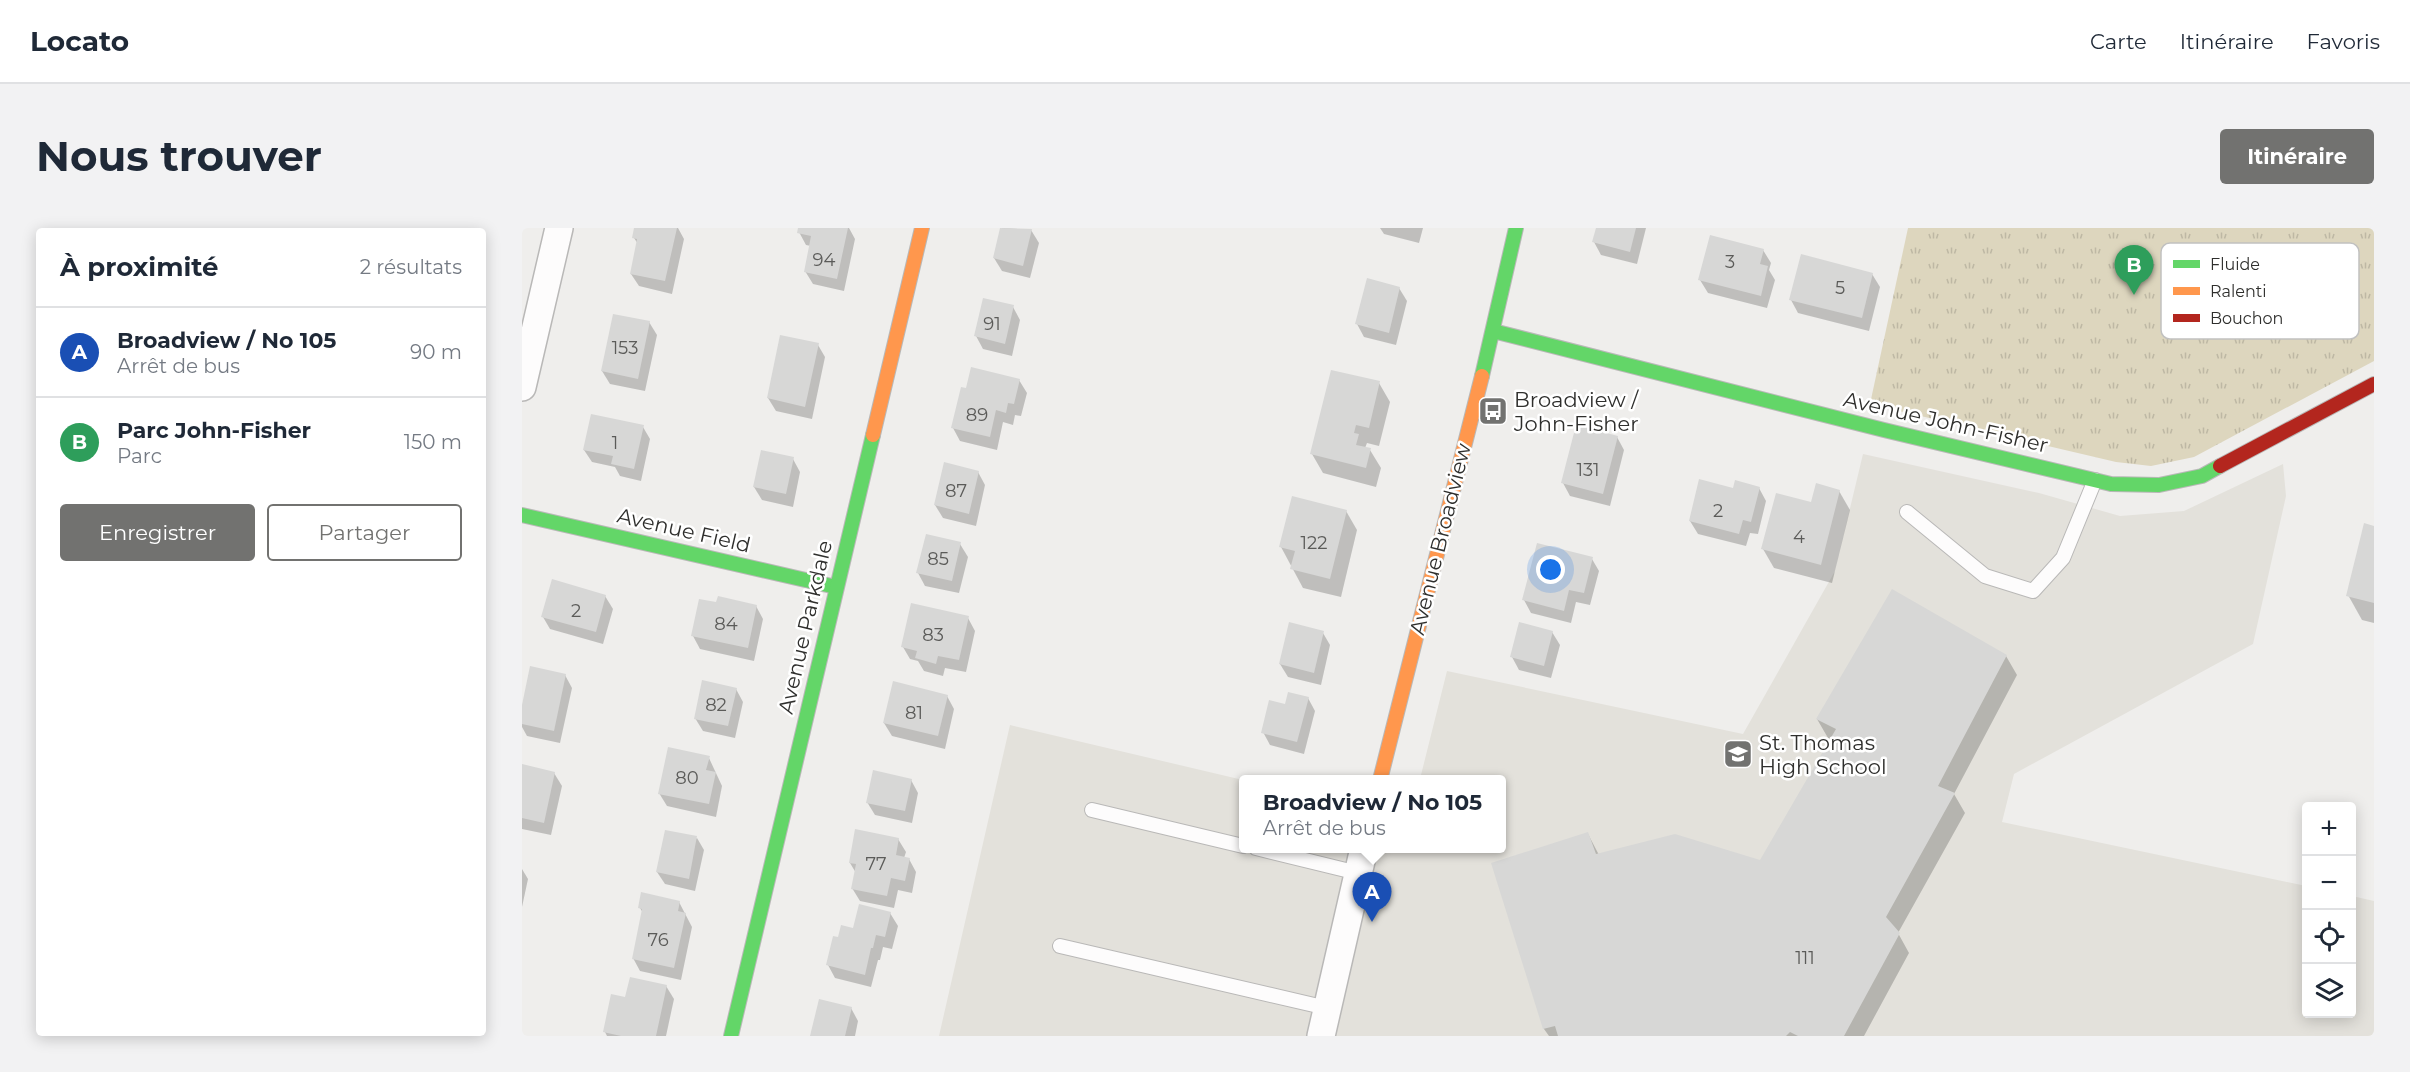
<!DOCTYPE html>
<html lang="fr">
<meta charset="utf-8">
<style>
:root{--surface:#fff;--page:#f2f2f3;--text:#1f2937;--muted:#747a83;--line:#e0e1e3;--accent:#727270}
body{margin:0;font-family:Montserrat,sans-serif;background:var(--page);color:var(--text)}
.controls{position:absolute;right:18px;bottom:18px;display:grid;overflow:hidden;border-radius:6px;box-shadow:0 3px 15px #0003}
.controls button{width:54px;height:54px;display:grid;place-items:center;padding:0;border:0;border-bottom:2px solid var(--line);background:var(--surface);color:var(--text);font:30px sans-serif}
.you{position:absolute;left:1029px;top:342px;width:21px;height:21px;margin:-15px;border:4px solid #fff;border-radius:50%;background:#1a73e8;box-shadow:0 0 0 9px #1a73e833}
.badge{display:grid;place-items:center;width:39px;height:39px;border-radius:50%;background:var(--accent);color:#fff;font-size:20px;font-weight:700}
.pin{position:absolute;translate:-50% -50px;filter:drop-shadow(0 2px 3px #0008)}
.pin::after{content:'';position:absolute;top:32px;width:21px;height:18px;background:inherit;clip-path:polygon(0 0,100% 0,50% 100%)}
.popup{position:absolute;left:717px;top:547px;width:267px;height:78px;box-sizing:border-box;display:grid;place-content:center;border-radius:6px;background:var(--surface);filter:drop-shadow(0 2px 4px #0005);font-size:20px;white-space:nowrap;color:var(--muted)}
.popup b{font-size:22px;color:var(--text)}
.popup::after{content:'';position:absolute;left:50%;top:100%;margin-left:-12px;border:12px solid transparent;border-top-color:var(--surface)}
.list{margin:0;padding:0;list-style:none}
h2{display:flex;justify-content:space-between;align-items:center;height:78px;margin:0;padding:0 24px;font-size:26px}
h2 small{font-size:20px;font-weight:400;color:var(--muted)}
.list li{display:grid;grid-template-columns:39px 1fr auto;gap:18px;align-items:center;box-sizing:border-box;height:90px;padding:0 24px;border-top:2px solid var(--line)}
.list b{display:block;font-size:22px;white-space:nowrap}
.list p{margin:0;font-size:20px;white-space:nowrap;color:var(--muted)}
.list em{font-size:20px;font-style:normal;color:var(--muted)}
.actions{display:flex;gap:12px;padding:18px 24px}
.actions a{flex:1;padding:14px 0;border:2px solid var(--accent);border-radius:6px;text-align:center;font-size:21px;color:var(--accent)}
.actions .main{background:var(--accent);color:#fff}
.icon{flex:none;width:33px;height:33px;fill:none;stroke:currentColor;stroke-width:2;stroke-linecap:round;stroke-linejoin:round}
.map{position:relative;flex:none;width:1852px;height:808px;overflow:hidden;border-radius:6px}
header{display:flex;align-items:center;gap:36px;box-sizing:border-box;height:84px;padding:0 30px;background:var(--surface);border-bottom:2px solid var(--line)}
header strong{font-size:28px}
nav{display:flex;gap:33px;margin-inline-start:auto;font-size:21px}
.intro{display:flex;align-items:center;justify-content:space-between;box-sizing:border-box;height:144px;padding:0 36px}
h1{margin:0;font-size:42px}
.button{padding:15px 27px;border-radius:6px;background:var(--accent);color:#fff;font-size:21px;font-weight:700}
main{display:flex;gap:36px;padding:0 36px}
aside{flex:1;background:var(--surface);border-radius:6px;box-shadow:0 3px 15px #0003}
.map>svg:first-child{display:block}
</style>
<header>
<strong>Locato</strong>
<nav><a>Carte</a><a>Itinéraire</a><a>Favoris</a></nav>
</header>
<div class="intro"><h1>Nous trouver</h1><a class="button">Itinéraire</a></div>
<main>
<aside>
<h2>À proximité<small>2 résultats</small></h2>
<ul class="list">
<li><span class="badge" style="background:#1a4fb4">A</span><div><b>Broadview / No 105</b><p>Arrêt de bus</p></div><em>90 m</em></li>
<li><span class="badge" style="background:#2e9e5b">B</span><div><b>Parc John-Fisher</b><p>Parc</p></div><em>150 m</em></li>
</ul>
<div class="actions"><a class="main">Enregistrer</a><a>Partager</a></div>
</aside>
<div class="map">
<svg width="1852" height="808" viewBox="0 0 1852 808">
<defs>
<pattern id="park-tufts" width="24" height="20" patternUnits="userSpaceOnUse" patternTransform="scale(1.5)"><rect width="24" height="20" fill="#ddd6be"/><path d="M3 7l-1-3M5 7V3M7 7l1-3M15 17l-1-3M17 17v-4M19 17l1-3" fill="none" stroke="#beb8a4"/></pattern>
</defs>
<rect width="100%" height="100%" fill="#efeeec"/>
<path fill="#e3e1db" d="M1341,226L1517,265L1598,288L1662,283L1761,236L1764,268L1731,416L1492,546L1480,594L1784,658V786H1830V668L1852,673V808H417L488,497L721,552V620H979V552L898,551L925,443L1221,506L1313,343Z"/>
<path fill="url(#park-tufts)" d="M1386,0H1852V133L1672,229L1629,238L1594,234L1348,176Z"/>
<g fill="#0003">
<path d="M114,0H156L162,11L150,66L117,58L109,46L116,16L112,10Z"/>
<path d="M278,0H327L333,11L322,63L291,56L283,43L289,18L284,17L277,4Z"/>
<path d="M480,0L509,2L517,15L508,50L480,43L472,30Z"/>
<path d="M858,0H901L897,15L862,6Z"/>
<path d="M1075,0H1124L1115,36L1079,27L1072,14Z"/>
<path d="M1241,22L1249,35L1247,42L1253,52L1245,80L1186,65L1178,52Z"/>
<path d="M1350,46L1358,59L1347,103L1276,85L1269,72Z"/>
<path d="M877,60L885,73L874,117L842,109L835,96Z"/>
<path d="M491,79L498,92L490,128L461,121L454,108Z"/>
<path d="M127,94L135,107L123,163L88,156L80,143Z"/>
<path d="M296,117L303,129L290,191L254,183L246,170Z"/>
<path d="M497,152L505,165L499,188L493,187L491,197L481,194L475,222L438,213L431,200Z"/>
<path d="M857,155L868,174L857,218L845,215L843,220L848,222L859,240L854,259L801,245L790,226Z"/>
<path d="M121,199L128,211L119,253L98,248L93,239L70,234L62,222Z"/>
<path d="M1095,209L1102,222L1088,278L1048,268L1041,255Z"/>
<path d="M271,231L278,244L271,279L240,272L232,259Z"/>
<path d="M456,244L463,257L454,298L421,290L413,277Z"/>
<path d="M1237,260L1244,273L1236,306L1228,305L1224,318L1176,306L1168,293L1212,261Z"/>
<path d="M1317,263L1328,282L1310,355L1252,340L1241,321L1290,276Z"/>
<path d="M824,283L835,302L819,369L781,360L759,319Z"/>
<path d="M1852,299V395L1840,392L1826,367Z"/>
<path d="M438,316L446,329L437,365L403,358L396,345Z"/>
<path d="M1070,331L1077,343L1068,377L1054,374L1049,395L1009,385L1002,372Z"/>
<path d="M83,368L91,381L81,416L28,401L21,389Z"/>
<path d="M234,378L241,391L232,433L178,421L171,408Z"/>
<path d="M446,390L453,403L444,444L423,440L421,448L402,443L396,433L388,431L381,419Z"/>
<path d="M1030,404L1038,417L1029,450L997,442L990,429Z"/>
<path d="M801,405L808,417L799,457L766,449L758,436Z"/>
<path d="M1484,428L1495,447L1432,566L1443,585L1376,705L1387,725L1342,808H1027L1022,801L971,636L1066,606L1077,627L1239,633L1310,512L1306,510L1295,491Z"/>
<path d="M43,447L50,460L38,515L5,508L0,499V484Z"/>
<path d="M214,461L221,474L213,510L181,503L173,490Z"/>
<path d="M425,468L432,481L423,521L370,508L362,495Z"/>
<path d="M786,470L793,483L782,526L748,517L741,504L764,478Z"/>
<path d="M187,530L200,558L194,589L145,578L137,565Z"/>
<path d="M0,538L32,545L40,558L29,607L0,601Z"/>
<path d="M389,552L396,565L390,595L353,587L345,574Z"/>
<path d="M175,610L182,622L173,663L143,656L135,644Z"/>
<path d="M376,611L384,624L382,630L387,631L394,644L390,665L376,662L372,680L338,673L330,660L334,645L328,635Z"/>
<path d="M0,641L6,651L0,679Z"/>
<path d="M157,674L170,699L159,752L118,743L111,730L121,685L118,680Z"/>
<path d="M368,685L376,698L370,721L361,719L358,732H356L349,759L313,750L306,737L317,711Z"/>
<path d="M144,758L152,771L144,808H85L83,804L105,771Z"/>
<path d="M329,780L336,793L333,808H290Z"/>
</g>
<g fill="#d7d7d6">
<path d="M112,0H155L143,53L108,46L115,11L110,10Z"/>
<path d="M276,0H326L315,51L282,44L289,8L275,5Z"/>
<path d="M478,0L510,1L501,38L471,30Z"/>
<path d="M1074,0H1114L1108,24L1070,14Z"/>
<path d="M1188,7L1242,21L1238,36L1246,38L1239,68L1176,52Z"/>
<path d="M1279,26L1351,45L1340,90L1267,72Z"/>
<path d="M845,50L878,59L867,105L833,96Z"/>
<path d="M461,70L492,77L483,116L452,108Z"/>
<path d="M91,86L128,93L116,151L79,143Z"/>
<path d="M258,107L297,115L283,179L245,170Z"/>
<path d="M449,139L498,151L492,176L486,175L484,185L474,182L468,209L429,200L439,159L444,160Z"/>
<path d="M809,142L858,153L847,200L834,197L832,205L837,206L834,217L849,220L844,240L788,226Z"/>
<path d="M69,186L122,197L112,241L89,236L91,228L61,222Z"/>
<path d="M1054,197L1096,208L1081,266L1039,255Z"/>
<path d="M239,222L272,229L264,266L231,259Z"/>
<path d="M422,234L457,243L447,286L412,277Z"/>
<path d="M1177,251L1211,260L1213,252L1238,259L1229,294L1221,292L1217,306L1167,293Z"/>
<path d="M1294,255L1318,262L1299,337L1239,321L1254,265L1289,274Z"/>
<path d="M770,268L825,282L808,351L768,341L773,323L757,319Z"/>
<path d="M1842,295L1852,298V375L1824,368Z"/>
<path d="M404,306L439,314L430,353L394,345Z"/>
<path d="M1015,315L1071,329L1062,365L1047,362L1042,383L1000,372Z"/>
<path d="M30,351L84,367L74,404L19,389Z"/>
<path d="M1370,361L1485,427L1416,558L1433,565L1364,689L1378,705L1322,808H1276L1268,804L1264,808H1036L1033,798L1021,801L969,635L1066,604L1074,626L1153,606L1238,632L1314,501L1294,491Z"/>
<path d="M196,368L235,377L226,420L169,408L177,371L194,374Z"/>
<path d="M389,375L447,388L437,432L416,428L414,436L393,430L395,423L379,419Z"/>
<path d="M767,394L802,403L792,445L757,436Z"/>
<path d="M997,394L1031,403L1022,438L988,429Z"/>
<path d="M8,438L44,446L32,503L0,496V477Z"/>
<path d="M180,452L215,460L206,498L172,491Z"/>
<path d="M371,453L426,467L416,508L361,495Z"/>
<path d="M766,464L787,469L775,514L739,505L747,472L763,476Z"/>
<path d="M146,519L188,528L184,542L194,544L187,576L136,566Z"/>
<path d="M0,536L33,544L22,595L0,590Z"/>
<path d="M351,542L390,551L383,583L344,575Z"/>
<path d="M333,601L377,610L374,627L388,630L383,653L369,650L365,668L329,661L334,636L327,635Z"/>
<path d="M143,602L175,608L167,651L134,644Z"/>
<path d="M119,664L158,673L156,683L164,685L152,740L110,731L120,681L116,680Z"/>
<path d="M337,676L369,684L363,709L354,707L351,720H349L343,747L304,737L311,708L316,709L319,697L331,700Z"/>
<path d="M108,749L145,757L134,808H99L81,804L89,766L103,769Z"/>
<path d="M297,771L330,779L323,808H288Z"/>
</g>
<g fill="none" stroke-linecap="round" stroke-linejoin="round">
<g stroke="#b9b8b7" stroke-width="16">
<g id="lane">
<path d="M1385,284L1463,348L1511,363L1541,330L1573,252"/>
<path d="M570,582L721,618"/>
<path d="M734,620L836,645"/>
<path d="M538,718L805,780"/>
</g>
</g>
<g stroke="#b9b8b7" stroke-width="30">
<g id="street">
<path d="M0,159L37,0"/>
<path d="M799,808L842,620"/>
</g>
</g>
<g stroke="#b9b8b7" stroke-width="16">
<g id="fast">
<path d="M971,103L1362,202L1589,256L1637,257L1680,248L1698,238"/>
<path d="M960,148L994,0"/>
<path d="M0,287L314,359"/>
<path d="M209,808L351,207"/>
</g>
</g>
<g stroke="#b9b8b7" stroke-width="16">
<g id="slow">
<path d="M351,207L400,0"/>
<path d="M858,552L960,148"/>
</g>
</g>
<g stroke="#b9b8b7" stroke-width="16">
<path id="jam" d="M1698,238L1852,156"/>
</g>
<use href="#lane" stroke="#fdfcfc" stroke-width="14"/>
<use href="#street" stroke="#fdfcfc" stroke-width="27"/>
<use href="#fast" stroke="#63d668" stroke-width="14"/>
<use href="#slow" stroke="#ff974d" stroke-width="14"/>
<use href="#jam" stroke="#b3261e" stroke-width="14"/>
</g>
<defs>
<g id="bus-square" transform="scale(1.5)"><rect x="-9" y="-9" width="18" height="18" rx="4" fill="#727270" stroke="#fff"/><path d="M-5-6H5V4H4V6H2V4H-2V6H-4V4H-5ZM-3.5-4V0h7V-4ZM-3.5 1.2v1.5H-2V1.2ZM2 1.2v1.5H3.5V1.2Z" fill="#fff"/></g>
<g id="school-square" transform="scale(1.5)"><rect x="-9" y="-9" width="18" height="18" rx="4" fill="#727270" stroke="#fff"/><path d="M0-5L7-2L0 1L-7-2ZM-4 1L0 2.5L4 1V4Q0 6-4 4Z" fill="#fff"/></g>
</defs>
<g fill-rule="evenodd">
<use href="#bus-square" x="971" y="183"/>
<use href="#school-square" x="1216" y="526"/>
</g>
<g text-anchor="middle" dominant-baseline="central" stroke-width="5" stroke-linejoin="round" paint-order="stroke">
<g font-size="18" fill="#5b5b59">
<text x="302" y="32">94</text>
<text x="1208" y="34">3</text>
<text x="1318" y="60">5</text>
<text x="470" y="96">91</text>
<text x="103" y="120">153</text>
<text x="455" y="187">89</text>
<text x="93" y="215">1</text>
<text x="1066" y="242">131</text>
<text x="434" y="263">87</text>
<text x="1196" y="283">2</text>
<text x="1277" y="309">4</text>
<text x="792" y="315">122</text>
<text x="416" y="331">85</text>
<text x="54" y="383">2</text>
<text x="204" y="396">84</text>
<text x="411" y="407">83</text>
<text x="194" y="477">82</text>
<text x="392" y="485">81</text>
<text x="165" y="550">80</text>
<text x="354" y="636">77</text>
<text x="136" y="712">76</text>
<text x="1283" y="730">111</text>
</g>
<g font-size="21" fill="#2f2f2d" stroke="#fff" text-anchor="start">
<text x="992" y="171">Broadview /<tspan x="992" dy="24">John-Fisher</tspan></text>
<text x="1237" y="514">St. Thomas<tspan x="1237" dy="24">High School</tspan></text>
</g>
<g font-size="21" fill="#2f2f2d" stroke="#fff">
<text transform="translate(1424 194) rotate(13)">Avenue John-Fisher</text>
<text transform="translate(162 302) rotate(13)">Avenue Field</text>
<text transform="translate(918 311) rotate(-76)">Avenue Broadview</text>
<text transform="translate(283 399) rotate(-77)">Avenue Parkdale</text>
</g>
</g>
<rect x="1639" y="15" width="198" height="96" rx="9" fill="#fff" stroke="#c1c1c0" stroke-width="1.5"/>
<rect x="1651" y="32" width="27" height="8" fill="#63d668"/>
<rect x="1651" y="59" width="27" height="8" fill="#ff974d"/>
<rect x="1651" y="86" width="27" height="8" fill="#b3261e"/>
<g font-size="16" fill="#2f2f2d">
<text x="1688" y="42">Fluide</text>
<text x="1688" y="69">Ralenti</text>
<text x="1688" y="96">Bouchon</text>
</g>
</svg>
<div class="controls">
<button>+</button>
<button>−</button>
<button><svg class="icon" aria-label="locate" viewBox="0 0 24 24"><circle cx="12" cy="12" r="6"/><path d="M12 2v4M12 18v4M2 12h4M18 12h4"/></svg></button>
<button><svg class="icon" aria-label="layers" viewBox="0 0 24 24"><path d="M12 4l9 5-9 5-9-5zM3 14l9 5 9-5"/></svg></button>
</div>
<div class="you"></div>
<div class="pin badge" style="left:850px;top:694px;background:#1a4fb4">A</div>
<div class="popup"><b>Broadview / No 105</b>Arrêt de bus</div>
<div class="pin badge" style="left:1612px;top:67px;background:#2e9e5b">B</div>
</div>
</main>
